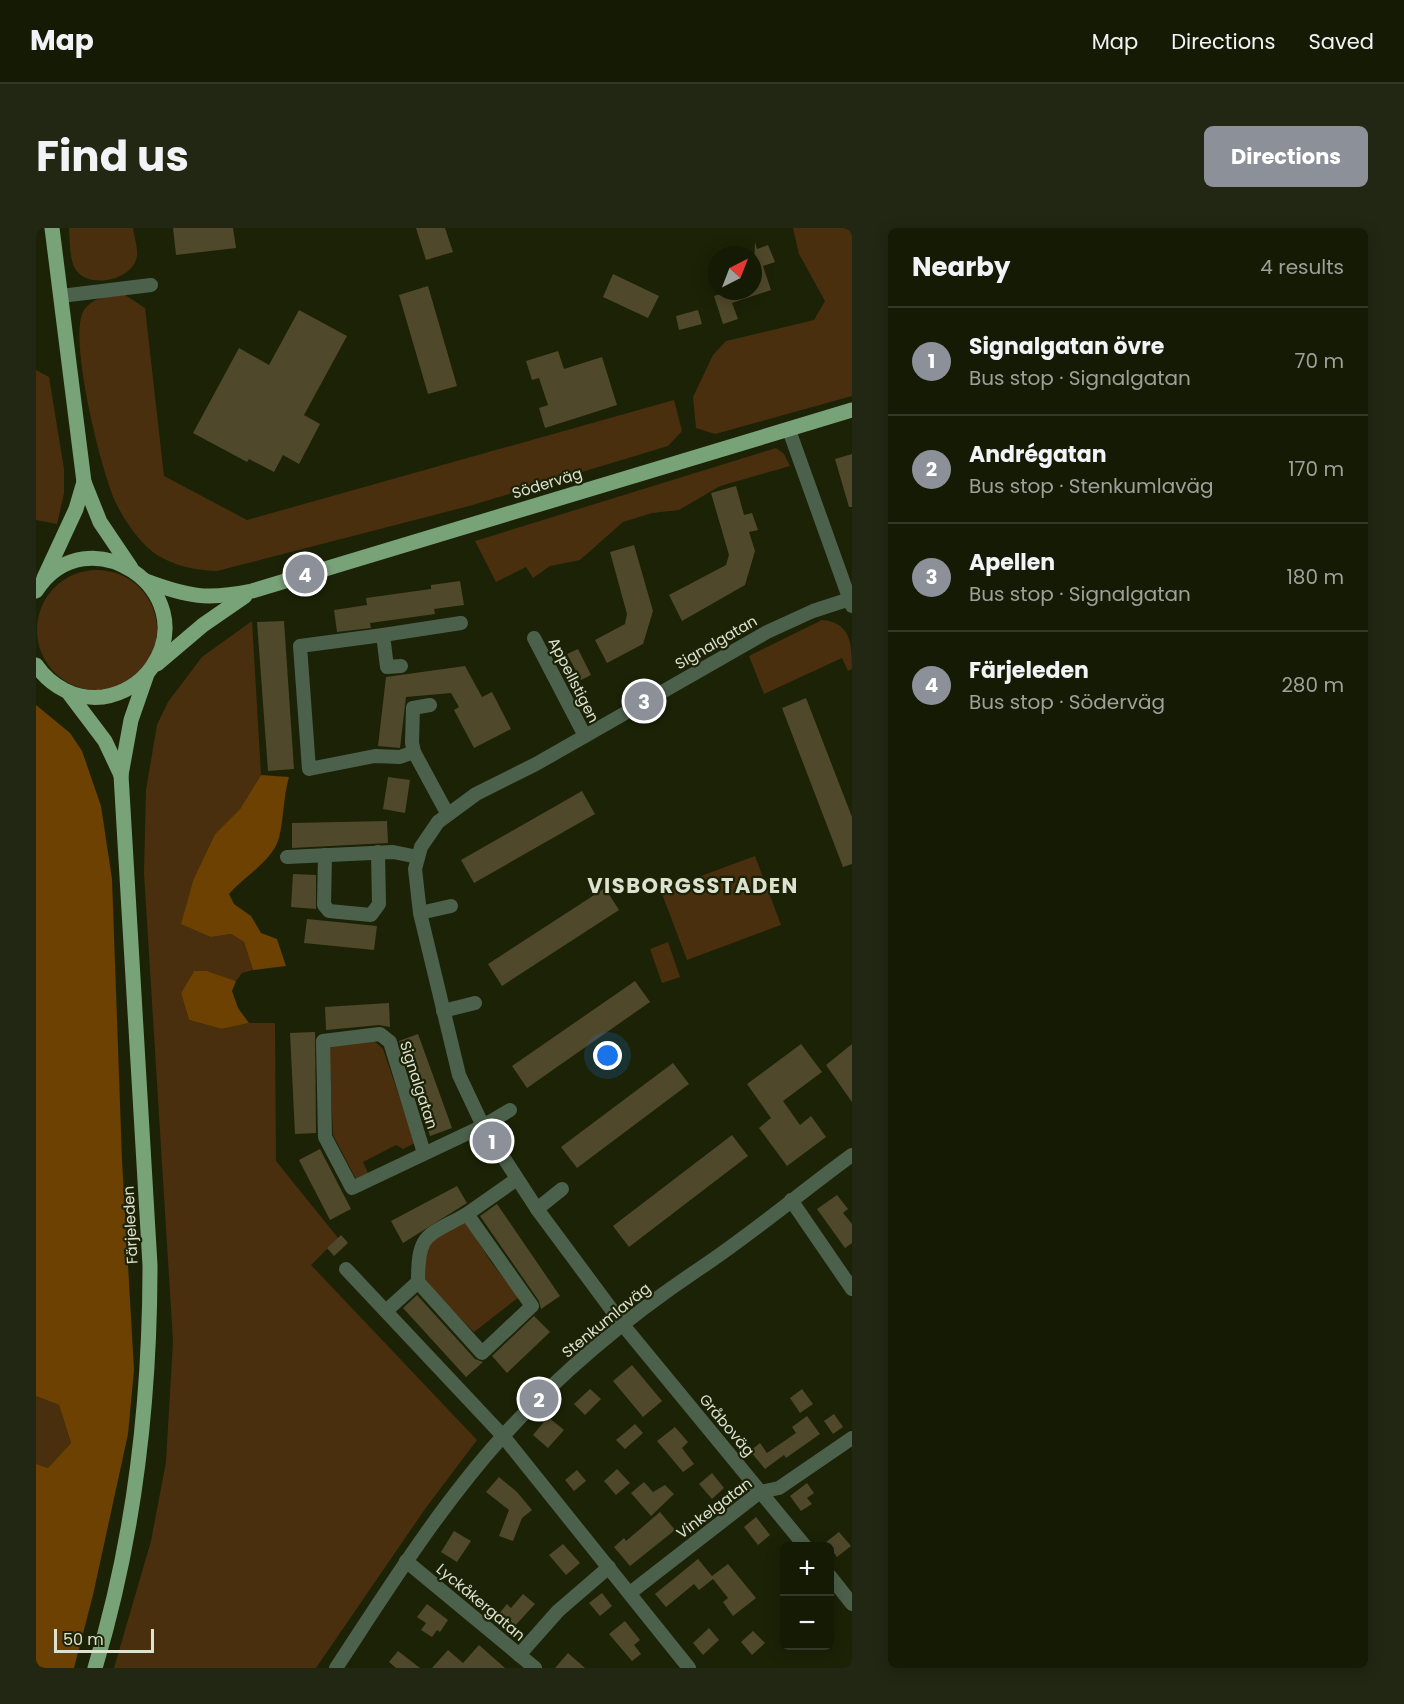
<!DOCTYPE html>
<meta charset="utf-8">
<style>
:root{--surface:#151a04;--page:#222713;--text:#f1f3f6;--muted:#9da19a;--line:#343826;--accent:#8c9099}
body{margin:0;font-family:Poppins,sans-serif;background:var(--page);color:var(--text)}
.controls{position:absolute;right:18px;bottom:18px;display:grid;overflow:hidden;border-radius:9px;box-shadow:0 3px 15px #0003}
.controls button{width:54px;height:54px;display:grid;place-items:center;padding:0;border:0;border-bottom:2px solid var(--line);background:var(--surface);color:var(--text);font:30px sans-serif}
.compass{position:absolute;left:672px;top:18px;width:54px;height:54px;border-radius:50%;background:var(--surface);box-shadow:0 3px 15px #0003;rotate:42deg}
.scale{position:absolute;left:18px;bottom:15px;width:100px;box-sizing:border-box;padding-left:6px;border:3px solid #dce1d0;border-top:0;font-size:16px;line-height:21px;white-space:nowrap;color:#dce1d0;-webkit-text-stroke:4px #1c2206;paint-order:stroke}
.you{position:absolute;left:572px;top:828px;width:21px;height:21px;margin:-15px;border:4px solid #fff;border-radius:50%;background:#1a73e8;box-shadow:0 0 0 9px #1a73e833}
.badge{display:grid;place-items:center;width:39px;height:39px;border-radius:50%;background:var(--accent);color:#fff;font-size:20px;font-weight:700}
.pin{position:absolute;translate:-50% -50%;border:3px solid #fff;box-shadow:0 2px 6px #0006}
.list{margin:0;padding:0;list-style:none}
h2{display:flex;justify-content:space-between;align-items:center;height:78px;margin:0;padding:0 24px;font-size:26px}
h2 small{font-size:20px;font-weight:400;color:var(--muted)}
.list li{display:grid;grid-template-columns:39px 1fr auto;gap:18px;align-items:center;box-sizing:border-box;height:108px;padding:0 24px;border-top:2px solid var(--line)}
.list b{display:block;font-size:22px;white-space:nowrap}
.list p{margin:0;font-size:20px;white-space:nowrap;color:var(--muted)}
.list em{font-size:20px;font-style:normal;color:var(--muted)}
.map{position:relative;flex:none;width:816px;height:1440px;overflow:hidden;border-radius:9px}
header{display:flex;align-items:center;gap:36px;box-sizing:border-box;height:84px;padding:0 30px;background:var(--surface);border-bottom:2px solid var(--line)}
header strong{font-size:28px}
nav{display:flex;gap:33px;margin-inline-start:auto;font-size:21px}
.intro{display:flex;align-items:center;justify-content:space-between;box-sizing:border-box;height:144px;padding:0 36px}
h1{margin:0;font-size:42px}
.button{padding:15px 27px;border-radius:9px;background:var(--accent);color:#fff;font-size:21px;font-weight:700}
main{display:flex;gap:36px;padding:0 36px}
aside{flex:1;background:var(--surface);border-radius:9px;box-shadow:0 3px 15px #0003}
.map>svg:first-child{display:block}
</style>
<header>
<strong>Map</strong>
<nav><a>Map</a><a>Directions</a><a>Saved</a></nav>
</header>
<div class="intro"><h1>Find us</h1><a class="button">Directions</a></div>
<main>
<div class="map">
<svg width="816" height="1440" viewBox="0 0 816 1440">
<rect width="100%" height="100%" fill="#1c2206"/>
<g fill="#4a2f0e">
<path d="M33,0H97C98,8 102,20 101,28C97,53 53,61 40,42C33,32 34,12 33,0Z"/>
<path d="M757,0H816V168L679,206L660,200L657,169L677,127L690,113L778,92L789,73L763,26Z"/>
<path d="M89,67L109,80L128,248L211,292L638,172L646,203L632,218L433,278L181,343C156,342 128,336 110,318C98,306 88,291 81,277C66,248 31,107 48,82C58,68 74,68 89,67Z"/>
<path d="M0,142L13,149L28,241V265L21,296L0,292Z"/>
<path d="M740,220L748,226L754,238L684,258L643,282L616,285L587,294L544,332L514,338L497,350L490,339L460,354L439,313Z"/>
<circle cx="61" cy="402" r="60"/>
<path d="M786,392C815,394 816,417 816,441L812,443L806,430L728,466L713,428Z"/>
<path d="M216,393L225,547L204,581L179,606L158,650L175,709L195,706L208,714L217,742L206,745L200,753L171,743H158L145,765L153,792L186,801L213,795H239L240,933L302,1010L275,1037L441,1212L389,1281L280,1440H78L115,1313L130,1234L137,1113L108,645L110,562L121,497L132,474L166,429Z"/>
<path d="M719,628L745,697L651,732L625,663Z"/>
<path d="M632,714L644,749L626,755L614,721Z"/>
<path d="M338,813L347,821L379,915L367,921L360,917L327,934L332,945L320,951L297,907L293,818Z"/>
<path d="M429,993L455,1034L483,1069L438,1104L388,1054C386,1009 393,1014 429,993Z"/>
<path d="M0,1168L23,1177L35,1215L12,1240L0,1236Z"/>
</g>
<g fill="#6c4101">
<path d="M0,477L34,505L46,523L65,578L76,651L86,932L98,1142L92,1206L57,1367L38,1440H0V1236L12,1240L35,1215L23,1177L0,1168Z"/>
<path d="M225,547L253,549C247,570 248,590 243,610C236,634 208,648 193,666L198,676L215,688L225,705L241,711L250,738L217,742L208,714L195,706L175,709L145,696L158,650L179,606L204,581Z"/>
<path d="M158,743H171L200,753L196,763L202,780L213,795L186,801L153,792L145,765Z"/>
</g>
<g fill="#50482a">
<path d="M137,0H197L200,20L140,27Z"/>
<path d="M380,0H409L417,24L390,32Z"/>
<path d="M719,14L721,21L732,17L739,34L727,38L735,62L696,75L702,91L687,96L678,68L694,63H717Z"/>
<path d="M577,46L623,68L612,90L567,69Z"/>
<path d="M392,58L421,158L392,166L363,67Z"/>
<path d="M263,82L311,108L268,187L284,196L263,236L247,227L238,244L213,231L211,234L157,205L203,120L233,137Z"/>
<path d="M662,82L666,96L643,102L640,88Z"/>
<path d="M522,123L528,141L566,129L581,177L509,200L503,180L512,177L503,150L496,152L490,133Z"/>
<path d="M816,226V279H813L799,231Z"/>
<path d="M700,258L708,287L716,285L722,302L713,304L719,323L709,357L646,393L633,367L690,337L693,327L675,265Z"/>
<path d="M598,317L617,383L607,416L571,435L559,412L589,396L591,386L574,324Z"/>
<path d="M424,353L428,377L398,381L399,386L334,395L335,400L301,404L298,382L331,377L330,370L395,361V357Z"/>
<path d="M248,393L258,541L232,543L221,394Z"/>
<path d="M542,421L555,447L545,452L531,426Z"/>
<path d="M429,438L446,469L456,464L475,501L438,520L418,482L423,479L415,465L370,469L364,520L342,518L350,449Z"/>
<path d="M770,470L816,589V636L807,639L746,480Z"/>
<path d="M352,549L374,552L369,585L347,581Z"/>
<path d="M546,563L559,586L438,655L425,632Z"/>
<path d="M351,593L352,615L256,620V595Z"/>
<path d="M257,646L280,647V681L255,679Z"/>
<path d="M569,660L583,682L466,758L452,736Z"/>
<path d="M271,691L341,698L338,722L268,715Z"/>
<path d="M599,753L614,774L491,860L476,838Z"/>
<path d="M353,775L354,799L343,797L290,802L289,779Z"/>
<path d="M279,804L280,905L259,906L254,805Z"/>
<path d="M382,806L416,900L394,908L363,813Z"/>
<path d="M765,816L786,844L747,873L764,897L775,888L790,909L751,938L723,900L735,890L711,856Z"/>
<path d="M816,816V874L790,837Z"/>
<path d="M637,835L653,856L541,940L525,919Z"/>
<path d="M696,907L712,928L593,1019L577,998Z"/>
<path d="M284,921L315,981L294,992L263,932Z"/>
<path d="M421,958L431,975L367,1015L355,993Z"/>
<path d="M801,967L812,981L807,985L816,996V1015L809,1020L781,981Z"/>
<path d="M461,976L524,1068L505,1081L503,1073L444,988Z"/>
<path d="M305,1007L312,1015L298,1028L291,1020Z"/>
<path d="M381,1067L439,1131L447,1134L430,1149L367,1080Z"/>
<path d="M498,1088L514,1104L471,1145L456,1128Z"/>
<path d="M596,1137L626,1173L607,1189L577,1153Z"/>
<path d="M554,1161L565,1171L549,1187L538,1176Z"/>
<path d="M766,1161L777,1176L764,1185L754,1170Z"/>
<path d="M798,1186L807,1199L797,1206L788,1193Z"/>
<path d="M771,1188L784,1206L750,1230L748,1227L729,1241L714,1223L724,1215L731,1225L760,1205L756,1199Z"/>
<path d="M512,1189L528,1202L512,1220L497,1207Z"/>
<path d="M599,1196L607,1205L589,1221L580,1212Z"/>
<path d="M639,1199L652,1214L646,1220L658,1236L647,1244L621,1213Z"/>
<path d="M581,1241L594,1255L580,1267L568,1253Z"/>
<path d="M541,1242L550,1253L538,1263L529,1252Z"/>
<path d="M676,1245L688,1260L676,1271L663,1256Z"/>
<path d="M463,1249L481,1264L496,1282L486,1290L477,1313L463,1308L473,1282L450,1264Z"/>
<path d="M608,1254L617,1264L629,1257L638,1266L615,1288L595,1265Z"/>
<path d="M771,1255L778,1265L771,1270L776,1276L765,1283L754,1268Z"/>
<path d="M624,1284L639,1302L594,1338L578,1319L588,1310L590,1313Z"/>
<path d="M720,1289L734,1307L722,1317L708,1299Z"/>
<path d="M418,1303L435,1313L421,1334L405,1324Z"/>
<path d="M803,1304L815,1318L801,1329L790,1314Z"/>
<path d="M527,1316L544,1335L530,1347L513,1327Z"/>
<path d="M662,1331L676,1348L692,1336L720,1370L697,1388L687,1374L692,1370L677,1351L663,1362L658,1356L630,1379L619,1366Z"/>
<path d="M566,1365L576,1378L564,1388L553,1375Z"/>
<path d="M487,1366L499,1376L477,1400L462,1387L471,1376L475,1380Z"/>
<path d="M391,1376L412,1392L404,1404L401,1402L396,1409L385,1402L390,1395L381,1389Z"/>
<path d="M589,1393L604,1412L598,1417L605,1426L596,1433L573,1406Z"/>
<path d="M673,1400L683,1412L667,1427L657,1415Z"/>
<path d="M717,1403L729,1415L716,1427L705,1414Z"/>
<path d="M443,1417L469,1440H396L412,1422L427,1435Z"/>
<path d="M362,1423L384,1440H360L353,1434Z"/>
<path d="M532,1425L549,1440H519Z"/>
</g>
<g fill="none" stroke-linecap="round" stroke-linejoin="round">
<g stroke="#4c614c" stroke-width="14">
<path d="M25,68L115,57"/>
<path d="M753,202L816,378"/>
<path d="M347,407L425,395"/>
<path d="M498,410L549,508"/>
<path d="M365,438L351,439L347,407L264,418L273,541L339,528L364,529L378,524"/>
<path d="M394,477L377,480L376,515L378,524L411,585"/>
<path d="M289,627L288,677L293,683L335,687L343,676L342,624"/>
<path d="M251,629L357,624L382,629"/>
<path d="M384,685L415,678"/>
<path d="M407,783L439,775"/>
<path d="M388,925L354,814L344,806L287,813L289,909L316,960L447,898L474,882"/>
<path d="M755,972L816,1061"/>
<path d="M501,981L526,961"/>
<path d="M431,986L481,951"/>
<path d="M310,1041L467,1208L653,1440"/>
<path d="M350,1083L382,1054C382,1004 390,1009 431,986L496,1078L446,1125L382,1054"/>
<path d="M769,1318L587,1097L501,981L447,898L423,847L384,685L379,641L385,619L402,594L440,566L500,536L731,404L777,383L814,371"/>
<path d="M370,1333L499,1440"/>
<path d="M794,1348L816,1376"/>
<path d="M594,1365L724,1264L743,1260L816,1210"/>
<path d="M483,1427L522,1383L573,1339"/>
<path d="M300,1440C352,1361 403,1279 467,1208C524,1145 593,1088 663,1041C716,1006 765,964 816,927"/>
</g>
<g stroke="#78a379" stroke-width="15">
<path d="M16,0L48,254L64,294L95,340"/>
<path d="M8,350L40,281L48,254"/>
<path d="M110,353C153,369 171,372 216,363L816,182"/>
<path d="M0,363C51,284 168,363 116,439C105,455 87,466 67,469C40,472 15,459 0,437"/>
<path d="M121,436L167,397L209,368"/>
<path d="M32,464L69,513L85,547"/>
<path d="M59,1440C99,1308 114,1174 114,1037L85,547L95,492L111,446"/>
</g>
</g>
<g text-anchor="middle" dominant-baseline="central" stroke-width="4.5" stroke-linejoin="round" paint-order="stroke">
<g font-size="15" fill="#dce1d0" stroke="#1c2206">
<text transform="translate(511 255) rotate(-17)">Söderväg</text>
<text transform="translate(680 414) rotate(-30)">Signalgatan</text>
<text transform="translate(538 452) rotate(63)">Appellstigen</text>
<text transform="translate(383 857) rotate(72)">Signalgatan</text>
<text transform="translate(94 997) rotate(-93)">Färjeleden</text>
<text transform="translate(570 1092) rotate(-39)">Stenkumlaväg</text>
<text transform="translate(691 1197) rotate(50)">Gråboväg</text>
<text transform="translate(678 1280) rotate(-37)">Vinkelgatan</text>
<text transform="translate(445 1374) rotate(40)">Lyckåkergatan</text>
</g>
<g font-size="21" font-weight="bold" letter-spacing="1.5" fill="#dce1d0" stroke="#1c2206">
<text x="657" y="657">VISBORGSSTADEN</text>
</g>
</g>
</svg>
<div class="controls">
<button>+</button>
<button>−</button>
</div>
<svg class="compass" viewBox="-18 -18 36 36"><path d="M0-13l5 13h-10z" fill="#e53935"/><path d="M0 13l5-13h-10z" fill="#9da19a"/></svg>
<div class="scale">50 m</div>
<div class="you"></div>
<div class="pin badge" style="left:456px;top:913px">1</div>
<div class="pin badge" style="left:503px;top:1171px">2</div>
<div class="pin badge" style="left:608px;top:473px">3</div>
<div class="pin badge" style="left:269px;top:346px">4</div>
</div>
<aside>
<h2>Nearby<small>4 results</small></h2>
<ul class="list">
<li><span class="badge">1</span><div><b>Signalgatan övre</b><p>Bus stop · Signalgatan</p></div><em>70 m</em></li>
<li><span class="badge">2</span><div><b>Andrégatan</b><p>Bus stop · Stenkumlaväg</p></div><em>170 m</em></li>
<li><span class="badge">3</span><div><b>Apellen</b><p>Bus stop · Signalgatan</p></div><em>180 m</em></li>
<li><span class="badge">4</span><div><b>Färjeleden</b><p>Bus stop · Söderväg</p></div><em>280 m</em></li>
</ul>
</aside>
</main>
